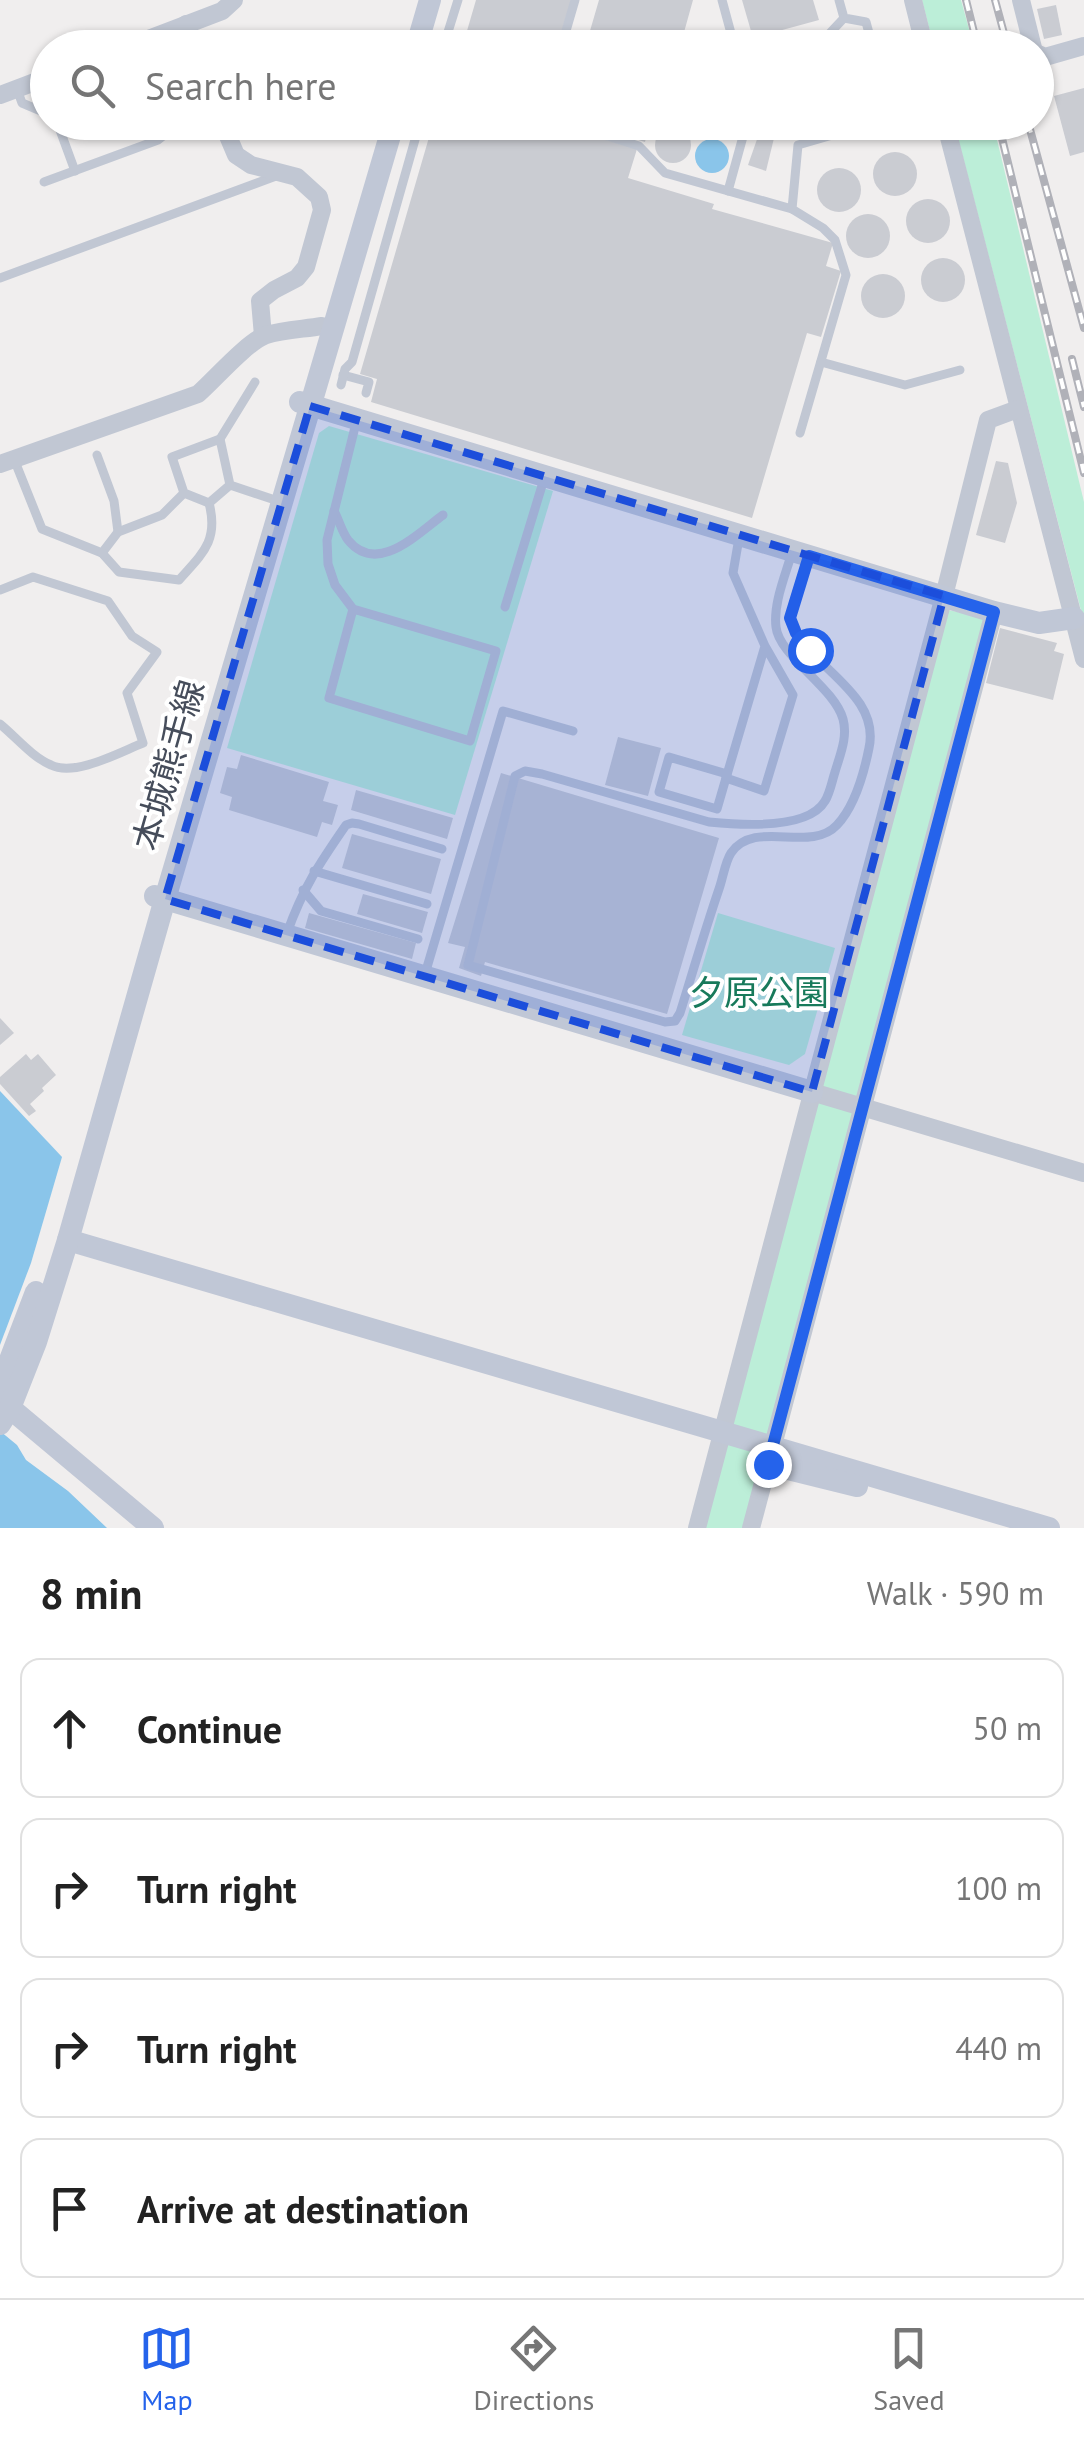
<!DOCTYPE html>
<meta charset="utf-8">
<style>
:root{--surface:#fff;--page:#f6f6f6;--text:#222;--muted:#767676;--line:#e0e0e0;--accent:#2563eb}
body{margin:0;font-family:"PT Sans","Noto Sans JP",sans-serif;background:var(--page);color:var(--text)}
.stop{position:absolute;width:30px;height:30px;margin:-22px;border:8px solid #2563eb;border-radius:50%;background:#fff}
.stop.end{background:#2563eb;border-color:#fff;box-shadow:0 2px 10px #0008}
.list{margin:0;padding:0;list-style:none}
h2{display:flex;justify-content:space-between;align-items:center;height:130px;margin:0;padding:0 40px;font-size:42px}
h2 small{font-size:32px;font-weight:400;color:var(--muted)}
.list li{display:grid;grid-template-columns:65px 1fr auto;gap:30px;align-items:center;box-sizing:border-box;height:140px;margin:0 20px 20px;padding:0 20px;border:2px solid var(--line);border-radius:20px}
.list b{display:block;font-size:38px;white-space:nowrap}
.list em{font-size:32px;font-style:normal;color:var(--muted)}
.icon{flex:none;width:55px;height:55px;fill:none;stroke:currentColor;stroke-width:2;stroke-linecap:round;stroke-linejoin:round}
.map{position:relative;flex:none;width:1084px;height:1528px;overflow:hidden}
.search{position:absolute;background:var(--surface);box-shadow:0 2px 8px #0004;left:30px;right:30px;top:30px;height:110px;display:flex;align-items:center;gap:25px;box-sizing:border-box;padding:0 35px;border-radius:55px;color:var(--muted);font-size:38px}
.sheet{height:770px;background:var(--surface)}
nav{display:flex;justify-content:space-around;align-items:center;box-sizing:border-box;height:140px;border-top:2px solid var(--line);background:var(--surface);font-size:28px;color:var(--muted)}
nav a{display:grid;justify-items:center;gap:5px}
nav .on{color:var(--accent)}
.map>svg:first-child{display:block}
</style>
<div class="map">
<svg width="1084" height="1528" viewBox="0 0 1084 1528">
<rect width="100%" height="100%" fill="#f0eeee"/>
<g fill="#bceed8">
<path d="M922,0H961L974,47H934Z"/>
<path d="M954,123H993L1084,502V622Z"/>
<path d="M329,426L553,491L455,815L227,748L319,433Z"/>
<path d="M948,610L981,617L984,621L743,1528H702Z"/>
<path d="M718,913L835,948L805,1054L789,1065L682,1035Z"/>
</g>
<g fill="#8ac5ea">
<circle cx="712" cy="156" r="17"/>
<path d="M0,1091L62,1157L31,1263L0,1345Z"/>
<path d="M0,1431L17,1445L26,1460L68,1491L107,1528H0Z"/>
</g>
<g fill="#caccd2">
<path d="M476,0H571L557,48H462Z"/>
<path d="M599,0H693L681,43L672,41L671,48H585Z"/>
<path d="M742,0H813L819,20L753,38Z"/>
<path d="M1056,5L1062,35L1044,39L1037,9Z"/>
<path d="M1084,88V152L1070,156L1054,96Z"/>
<path d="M471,122H546L637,149L628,178L714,204L712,209L833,243L826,266L841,271L821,337L807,333L752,518L371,402L377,379L360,374L432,127L467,137Z"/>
<path d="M580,122H650L645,142Z"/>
<path d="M762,125L776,130L766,171L748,165Z"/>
<circle cx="673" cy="145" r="18"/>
<circle cx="895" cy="174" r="22"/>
<circle cx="839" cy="190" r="22"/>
<circle cx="928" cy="221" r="22"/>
<circle cx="868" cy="236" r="22"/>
<circle cx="943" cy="280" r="22"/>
<circle cx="883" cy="296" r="22"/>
<path d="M996,461L1008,463L1017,503L1005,543L976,535Z"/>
<path d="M1000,628L1057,643L1054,651L1064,654L1053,700L986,683Z"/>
<path d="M618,737L661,748L648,796L605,785Z"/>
<path d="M241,755L329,782L323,801L338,805L332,825L322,822L317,837L229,810L232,797L220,793L227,767L237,769Z"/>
<path d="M501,773L719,838L667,1014L485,962L481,976L459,968L465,947L448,943Z"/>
<path d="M356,790L453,818L447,839L351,810Z"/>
<path d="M352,834L441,859L431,894L342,868Z"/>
<path d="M363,894L428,912L422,933L357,914Z"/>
<path d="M309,913L416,943L412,959L305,928Z"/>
<path d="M0,1018L14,1033L0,1045Z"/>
<path d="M26,1054L31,1060L38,1054L56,1075L42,1088L44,1091L30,1104L36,1111L29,1116L0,1084V1077Z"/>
</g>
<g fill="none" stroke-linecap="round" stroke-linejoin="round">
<g stroke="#c1c7d3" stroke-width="9">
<path d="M722,0L735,48"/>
<path d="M839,0L844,18L866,22L873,48"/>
<path d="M443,48L458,0"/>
<path d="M561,48L575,0"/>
<path d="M782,48L829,34L844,18"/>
<path d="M17,89L22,103L48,114"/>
<path d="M57,122L75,171"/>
<path d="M563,122L639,146L665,173L792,209"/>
<path d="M44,182L158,140L181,122"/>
<path d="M728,191L747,122"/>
<path d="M0,278L276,176"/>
<path d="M821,362L905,385L960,370"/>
<path d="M343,375L369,382L366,393"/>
<path d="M341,385L345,369L352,362L420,122"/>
<path d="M800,433L846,275L835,240L823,228L792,209L798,145L877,122"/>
<path d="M220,439L255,382"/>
<path d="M97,455L114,501L118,532"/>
<path d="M14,459L42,529L102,553L118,532L162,515L184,493"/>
<path d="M230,485L209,503L184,493L172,457L220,439L230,485L272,499"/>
<path d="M334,511C339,520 342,532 348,540C377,576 417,534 443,515"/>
<path d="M739,538L733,573L765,646L793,695L764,791L726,778L765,646"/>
<path d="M792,552C786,574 773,603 776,627C779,656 834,687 843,719C848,737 840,755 835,772C832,781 830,793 825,801C808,830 739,825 709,822L542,774L525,771L515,776L468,965L665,1022L675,1021L680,1013C693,971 705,930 719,889C723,878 725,862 731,853C755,818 810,854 837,825C855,806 864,773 869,748C879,702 830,676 804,644C799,636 791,627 791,617C791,604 804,573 808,559"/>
<path d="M102,553L119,572L179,580C202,554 219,541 209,503"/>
<path d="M0,590L33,577L108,601L132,636L157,652L127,693L143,743C120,752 75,777 51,765C32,757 16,737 0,724"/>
<path d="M505,607L544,479"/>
<path d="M353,609L329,698L470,741L496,651L353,609L335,585L328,564L327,540L356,423"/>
<path d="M726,778L717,809L659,792L669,757L727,774"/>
<path d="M314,871L427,904"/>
<path d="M303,890L321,911L418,939"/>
<path d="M287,933C303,888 319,864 346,825L352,823L359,824L442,849"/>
<path d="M425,974L503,711L573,731"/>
</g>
<g stroke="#c1c7d3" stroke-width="18">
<path d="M913,0L925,48"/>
<path d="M1021,0L1033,48"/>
<path d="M186,24L194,48"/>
<path d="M125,48L222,11L234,0"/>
<path d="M1036,53L1045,57L1084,46"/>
<path d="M0,95L48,77"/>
<path d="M222,122L236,155L251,165L297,177L319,197L322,210L306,267L297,278L274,290L260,301L263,336"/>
<path d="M945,122L1084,659"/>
<path d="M0,464L198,394C215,379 247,342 266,335C283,330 304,329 322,326"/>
<path d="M812,1092L1084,1173"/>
<path d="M697,1528L944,596L988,420L1018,409"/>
<path d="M751,1528L994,612"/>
</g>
<g stroke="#c0c7d6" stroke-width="22">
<path d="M416,48L430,0"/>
<path d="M300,402L994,612L1039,623L1074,618"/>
<path d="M155,896L812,1092"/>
<path d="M68,1240L1049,1528"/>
<path d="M0,1386L36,1292"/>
<path d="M0,1402L10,1408L153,1528"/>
<path d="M0,1424L10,1408L36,1342L68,1240L165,899L394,122"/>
<path d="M768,1464L857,1486"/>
</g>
<g stroke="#b0b1b8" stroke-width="8">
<g id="rail">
<path d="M966,0L978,48"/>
<path d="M995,0L1008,48"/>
<path d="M998,122L1084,473"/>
<path d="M1028,122L1084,328"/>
<path d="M1072,359L1084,407"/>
</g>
</g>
<use href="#rail" stroke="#fff" stroke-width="4" stroke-dasharray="11" stroke-linecap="butt"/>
</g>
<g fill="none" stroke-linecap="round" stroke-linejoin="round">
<path stroke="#2563eb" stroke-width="12" d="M768,1464L994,612L809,556L790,618L796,633L810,650"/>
</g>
<path fill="#1c4edb" fill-opacity="0.2" stroke="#1c4edb" stroke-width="8" stroke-dasharray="20 12" stroke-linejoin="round" d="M310,406L944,596L812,1092L165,899Z"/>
<g text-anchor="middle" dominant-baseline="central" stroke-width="8" stroke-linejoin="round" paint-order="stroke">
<g font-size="35" fill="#464d5b" stroke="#fff">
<text transform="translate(168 765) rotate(-74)">本城熊手線</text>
</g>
<g font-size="35" fill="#187a5b" stroke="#fff">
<text x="759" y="992">夕原公園</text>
</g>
</g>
</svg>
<div class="stop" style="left:810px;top:650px"></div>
<div class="stop end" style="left:768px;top:1464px"></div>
<div class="search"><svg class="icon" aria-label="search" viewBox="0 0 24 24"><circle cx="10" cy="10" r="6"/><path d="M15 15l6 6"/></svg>Search here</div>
</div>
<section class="sheet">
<h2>8 min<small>Walk · 590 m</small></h2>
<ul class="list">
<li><svg class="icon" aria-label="ahead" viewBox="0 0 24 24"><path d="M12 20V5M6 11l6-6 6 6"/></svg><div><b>Continue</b></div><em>50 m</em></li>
<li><svg class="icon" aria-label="right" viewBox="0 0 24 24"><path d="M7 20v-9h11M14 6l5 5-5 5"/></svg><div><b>Turn right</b></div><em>100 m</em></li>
<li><svg class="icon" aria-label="right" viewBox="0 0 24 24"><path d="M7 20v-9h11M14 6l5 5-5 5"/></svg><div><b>Turn right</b></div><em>440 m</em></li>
<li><svg class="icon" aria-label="arrive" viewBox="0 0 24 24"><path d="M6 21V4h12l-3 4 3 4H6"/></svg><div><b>Arrive at destination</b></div></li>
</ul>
</section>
<nav>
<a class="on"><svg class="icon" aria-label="map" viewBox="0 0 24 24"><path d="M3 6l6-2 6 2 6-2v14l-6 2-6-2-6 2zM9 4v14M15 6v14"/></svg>Map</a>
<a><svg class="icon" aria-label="directions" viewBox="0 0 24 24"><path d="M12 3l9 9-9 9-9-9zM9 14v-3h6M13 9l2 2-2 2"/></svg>Directions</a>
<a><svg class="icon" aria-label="saved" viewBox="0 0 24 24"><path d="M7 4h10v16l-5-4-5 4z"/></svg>Saved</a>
</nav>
